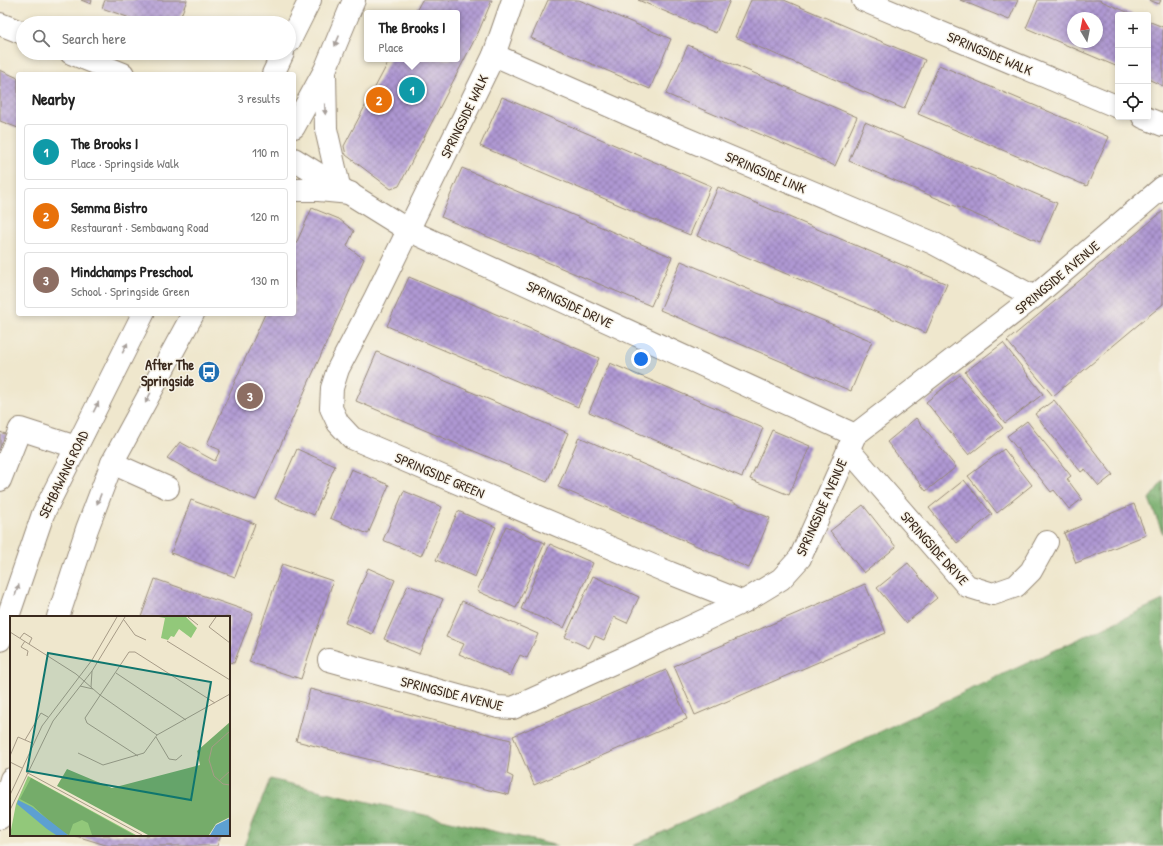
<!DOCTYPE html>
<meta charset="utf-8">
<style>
:root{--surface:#fff;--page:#f6f6f6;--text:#222;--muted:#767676;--line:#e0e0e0;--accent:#0b8043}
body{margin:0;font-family:"Patrick Hand",sans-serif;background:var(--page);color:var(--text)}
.controls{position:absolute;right:12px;top:12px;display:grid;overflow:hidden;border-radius:4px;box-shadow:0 2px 6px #0003}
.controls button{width:36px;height:36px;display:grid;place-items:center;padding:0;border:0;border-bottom:1px solid var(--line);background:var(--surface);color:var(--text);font:20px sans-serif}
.compass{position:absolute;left:1067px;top:12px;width:36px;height:36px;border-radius:50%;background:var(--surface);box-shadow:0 2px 6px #0003;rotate:350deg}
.you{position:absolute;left:641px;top:359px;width:14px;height:14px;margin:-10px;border:3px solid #fff;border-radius:50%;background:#1a73e8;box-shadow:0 0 0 6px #1a73e833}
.badge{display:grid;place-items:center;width:26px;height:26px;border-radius:50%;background:var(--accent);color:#fff;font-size:13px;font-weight:700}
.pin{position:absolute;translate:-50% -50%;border:2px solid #fff;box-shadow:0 1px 4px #0006}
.popup{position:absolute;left:364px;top:10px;width:96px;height:52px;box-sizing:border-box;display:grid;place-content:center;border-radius:4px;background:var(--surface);filter:drop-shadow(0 1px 3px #0005);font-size:13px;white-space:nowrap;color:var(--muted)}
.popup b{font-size:15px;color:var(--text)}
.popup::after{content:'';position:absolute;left:50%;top:100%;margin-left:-8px;border:8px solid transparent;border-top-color:var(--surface)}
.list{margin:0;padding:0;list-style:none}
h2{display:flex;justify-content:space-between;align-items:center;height:52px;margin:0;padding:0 16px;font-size:17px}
h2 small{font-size:13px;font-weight:400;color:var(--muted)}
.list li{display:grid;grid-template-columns:26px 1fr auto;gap:12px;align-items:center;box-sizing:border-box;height:56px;margin:0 8px 8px;padding:0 8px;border:1px solid var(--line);border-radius:4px}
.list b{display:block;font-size:15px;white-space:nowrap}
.list p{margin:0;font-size:13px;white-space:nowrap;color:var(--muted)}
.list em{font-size:13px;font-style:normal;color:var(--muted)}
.icon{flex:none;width:22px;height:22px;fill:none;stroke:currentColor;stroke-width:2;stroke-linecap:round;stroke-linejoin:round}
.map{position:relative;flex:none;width:1163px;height:846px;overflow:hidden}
.search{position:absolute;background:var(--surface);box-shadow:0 2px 6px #0003;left:16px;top:16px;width:280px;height:44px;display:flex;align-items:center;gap:10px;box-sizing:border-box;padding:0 14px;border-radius:22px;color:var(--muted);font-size:15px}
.panel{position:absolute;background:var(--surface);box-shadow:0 2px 6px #0003;left:16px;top:72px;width:280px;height:244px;border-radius:4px}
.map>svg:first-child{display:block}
</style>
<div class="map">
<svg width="1163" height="846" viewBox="0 0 1163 846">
<defs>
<pattern id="forest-crowns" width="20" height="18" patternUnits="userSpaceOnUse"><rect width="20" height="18" fill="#75ac6a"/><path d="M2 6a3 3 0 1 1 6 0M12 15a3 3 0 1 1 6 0" fill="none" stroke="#618c57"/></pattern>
<pattern id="building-cross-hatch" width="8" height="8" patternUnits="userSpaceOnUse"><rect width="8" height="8" fill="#af98d3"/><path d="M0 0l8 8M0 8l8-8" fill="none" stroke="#907cab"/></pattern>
</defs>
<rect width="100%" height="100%" fill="#f7f3e8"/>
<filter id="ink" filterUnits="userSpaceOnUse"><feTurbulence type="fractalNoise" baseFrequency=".025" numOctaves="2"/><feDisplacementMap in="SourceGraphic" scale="8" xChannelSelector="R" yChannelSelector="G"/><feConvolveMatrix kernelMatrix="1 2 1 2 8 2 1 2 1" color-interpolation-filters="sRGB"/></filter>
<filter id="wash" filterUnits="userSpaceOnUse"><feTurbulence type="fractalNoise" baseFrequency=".012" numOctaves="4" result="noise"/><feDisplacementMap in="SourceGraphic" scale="16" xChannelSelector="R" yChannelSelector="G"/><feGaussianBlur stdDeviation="0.9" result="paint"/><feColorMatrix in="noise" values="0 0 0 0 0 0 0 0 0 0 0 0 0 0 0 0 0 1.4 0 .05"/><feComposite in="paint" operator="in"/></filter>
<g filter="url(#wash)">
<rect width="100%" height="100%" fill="#efe7cd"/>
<g fill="url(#forest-crowns)" stroke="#586b44">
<path d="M1163,481V534L1149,499Z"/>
<path d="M1163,600V846H633Z"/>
<path d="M270,779L558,846H244Z"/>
</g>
<g id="blocks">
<g fill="url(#building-cross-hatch)" fill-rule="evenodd">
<path d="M81,0H92L91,4Z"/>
<path d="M105,0H187L178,23H144L102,8Z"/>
<path d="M422,0H492L478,33L399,186L391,189L346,155L344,146L390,59H457V13H415Z"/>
<path d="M548,0H579L671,39L650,89L531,38Z"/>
<path d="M638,0H730L716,33Z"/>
<path d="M751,0H784L925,60L904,109L735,37Z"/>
<path d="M960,0H1018L1009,20Z"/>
<path d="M1038,0H1099L1134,15H1118V67L1026,28ZM1073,18H1097V42H1073Z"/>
<path d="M1149,0H1161L1159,4Z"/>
<path d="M1148,21L1163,27V86L1148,79Z"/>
<path d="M688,45L857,117L835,166L666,94Z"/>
<path d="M939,65L1109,137L1087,186L918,114Z"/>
<path d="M0,70L18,78V128L0,121Z"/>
<path d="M502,97L711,186L690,235L480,146Z"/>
<path d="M865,122L1057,203L1040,242L849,161Z"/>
<path d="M462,168L672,257L651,306L441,217Z"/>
<path d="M718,187L947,284L926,333L697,236Z"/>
<path d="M312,208L339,219L354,231L347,246L364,259L256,500L207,480L167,458L180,442L215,461L220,450L207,444L265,314H294V248Z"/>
<path d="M1163,211V304L1053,396L1007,341Z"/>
<path d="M681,261L872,341L851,391L660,310Z"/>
<path d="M409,277L599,358L578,407L387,326Z"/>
<path d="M1003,343L1043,394L1005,423L965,372Z"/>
<path d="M377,352L568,433L547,482L356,401Z"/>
<path d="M610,363L763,428L742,477L589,412Z"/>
<path d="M960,375L1003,428L969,455L926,402Z"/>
<path d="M1054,400L1113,475L1099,486L1085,469L1081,472L1035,414Z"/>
<path d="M916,418L956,467L926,491L887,442Z"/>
<path d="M1027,421L1071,476L1067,479L1082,499L1069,509L1054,490L1051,492L1007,436Z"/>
<path d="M772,430L810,446L789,495L750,479Z"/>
<path d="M0,432L8,435L0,456Z"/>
<path d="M579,437L770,518L749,568L558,487Z"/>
<path d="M297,449L335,466L314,515L275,499Z"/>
<path d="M1004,449L1032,485L997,513L968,476Z"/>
<path d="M351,469L389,485L368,534L330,518Z"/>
<path d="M964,480L992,514L957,543L929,508Z"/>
<path d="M404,491L442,507L421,556L383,540Z"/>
<path d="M191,500L255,524L235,577L171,553Z"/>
<path d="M1134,504L1146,535L1076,563L1064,533Z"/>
<path d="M863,505L896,547L864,573L830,531Z"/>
<path d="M458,511L496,527L475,577L436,560Z"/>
<path d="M506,526L545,543L516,608L477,591Z"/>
<path d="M550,544L593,563L564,628L521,609Z"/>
<path d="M908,563L937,598L906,623L877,588Z"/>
<path d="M282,564L333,581L301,679L249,662Z"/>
<path d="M368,568L395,580L372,634L345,623Z"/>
<path d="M593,576L639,597L627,623L614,617L604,640L595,636L589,648L565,637Z"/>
<path d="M155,579L253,613L234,663L229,662V617H141Z"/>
<path d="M865,584L886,633L695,715L674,666Z"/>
<path d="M408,585L443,599L419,654L384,639Z"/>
<path d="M462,601L538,634L527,658L520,655L510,676L459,654L464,644L446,637Z"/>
<path d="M666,670L687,719L534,785L513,736Z"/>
<path d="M310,689L511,740L509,762L507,774L513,777L509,795L296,741Z"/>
<path d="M73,835H221L217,846H109Z"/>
</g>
</g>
</g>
<g filter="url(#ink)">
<use href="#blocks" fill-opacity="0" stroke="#958876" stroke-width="1"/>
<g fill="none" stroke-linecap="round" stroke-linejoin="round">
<g stroke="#958876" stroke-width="24">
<g id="minor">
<path d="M513,0L494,55L375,298L338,369L332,388L331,408L338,423L352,438L670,573L743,602"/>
<path d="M863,0L1118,107"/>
<path d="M0,24L23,33"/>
<path d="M71,53L123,74"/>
<path d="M494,55L637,118L933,243L1034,297"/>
<path d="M1143,117L1163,125"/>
<path d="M294,159L408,230L855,435"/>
<path d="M848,449L967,586L993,594L1016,586L1031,571L1047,542"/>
<path d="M112,463L168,488"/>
<path d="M0,480L20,429L76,447"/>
<path d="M329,660L498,707L513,708L624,658L743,602L781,579L800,558L855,435L1034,297L1163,187"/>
</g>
</g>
<g stroke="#958876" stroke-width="24">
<g id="major">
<path d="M289,42L310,0"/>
<path d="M325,73L326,129L339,186"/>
<path d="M273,74L283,53"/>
<path d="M294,127L325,70L354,0"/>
<path d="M294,190H319L350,193"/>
<path d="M58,617L87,529L112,463L193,314"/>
<path d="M0,640L43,514L143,314"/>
<path d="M0,818L11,779"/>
</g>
</g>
<use href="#minor" stroke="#fff" stroke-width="22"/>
<use href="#major" stroke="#fff" stroke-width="22"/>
</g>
<defs><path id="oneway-solid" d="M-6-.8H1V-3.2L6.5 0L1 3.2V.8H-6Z"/></defs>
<g fill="#a79f9a">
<use href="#oneway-solid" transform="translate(337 41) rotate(113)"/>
<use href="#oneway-solid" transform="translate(325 109) rotate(87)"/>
<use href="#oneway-solid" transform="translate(125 348) rotate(-63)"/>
<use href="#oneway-solid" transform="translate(148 398) rotate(118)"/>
<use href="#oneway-solid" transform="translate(96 407) rotate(-63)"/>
<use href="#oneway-solid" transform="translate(99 499) rotate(111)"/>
<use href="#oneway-solid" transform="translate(17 590) rotate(-71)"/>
</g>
</g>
<defs>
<g id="bus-disc" transform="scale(1.15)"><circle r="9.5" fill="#1f6fb2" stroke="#f7f3e8"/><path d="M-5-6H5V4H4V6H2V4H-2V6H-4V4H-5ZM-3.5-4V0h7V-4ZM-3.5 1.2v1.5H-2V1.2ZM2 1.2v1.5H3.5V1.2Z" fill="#fff"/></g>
</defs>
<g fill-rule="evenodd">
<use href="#bus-disc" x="209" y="372"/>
</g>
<g text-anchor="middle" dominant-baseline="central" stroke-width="3" stroke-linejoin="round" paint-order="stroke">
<g font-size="14" fill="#3b2a1e" stroke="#f7f3e8">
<text transform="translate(990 53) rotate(23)">SPRINGSIDE WALK</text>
<text transform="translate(464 116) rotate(-64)">SPRINGSIDE WALK</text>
<text transform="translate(766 172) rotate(23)">SPRINGSIDE LINK</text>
<text transform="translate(1057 277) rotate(-40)">SPRINGSIDE AVENUE</text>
<text transform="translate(570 304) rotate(25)">SPRINGSIDE DRIVE</text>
<text transform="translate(63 474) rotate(-64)">SEMBAWANG ROAD</text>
<text transform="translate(440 475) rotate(23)">SPRINGSIDE GREEN</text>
<text transform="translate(821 507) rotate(-66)">SPRINGSIDE AVENUE</text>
<text transform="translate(935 548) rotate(48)">SPRINGSIDE DRIVE</text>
<text transform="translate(452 693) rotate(14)">SPRINGSIDE AVENUE</text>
</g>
<g font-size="14" font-weight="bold" fill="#3b2a1e" stroke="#f7f3e8" text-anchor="end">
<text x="194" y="364">After The<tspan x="194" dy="16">Springside</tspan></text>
</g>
</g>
<g transform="translate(10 616)">
<rect width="220" height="220" fill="#efe7cd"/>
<path d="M149,1H176L187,12L181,22L169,13L164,21L161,20L158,24L151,22L155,2ZM18,160L126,219H0L6,188Z" fill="#92c87a"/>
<path d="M220,106V201L206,208L199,219H138L47,170L57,153L102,172L190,149L187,135ZM21,162L124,219H82L78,207L72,204L63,208L59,219L49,214L23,190L10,183Z" fill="#75ac6a"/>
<path d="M8,184L22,191L58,219H46L37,213L7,188ZM220,202V219H200L206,209Z" fill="#5da0d1"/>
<path fill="none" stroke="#a79b87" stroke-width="1" d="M178,1L188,9M206,1L199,11L220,27M114,4L125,19L136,24M0,16L66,58L90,79L147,119M10,22L14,17L22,22L19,28M15,25L11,31L18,35L17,40M157,25L220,64M106,57L176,104M70,70L83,73M81,71L82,55M220,115L202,131L199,144L204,160L213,168L220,169M146,121L159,143L166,144L172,139M15,124L31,97L38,101M68,137L93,149L134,137L147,119L220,78M0,140L8,121L22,127M128,140L77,107L75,102L119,36H125L205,87M0,146L12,152M16,156L132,219M209,165L220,155M0,179L32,110L82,44L107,1M0,194L43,105L82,55L115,1"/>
<path fill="#0f766e" fill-opacity="0.15" stroke="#0f766e" stroke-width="2" d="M38,37L201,66L181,184L17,155Z"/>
<rect width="220" height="220" fill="none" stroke="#3b2a1e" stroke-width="2"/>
</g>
</svg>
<div class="controls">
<button>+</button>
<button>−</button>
<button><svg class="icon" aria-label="locate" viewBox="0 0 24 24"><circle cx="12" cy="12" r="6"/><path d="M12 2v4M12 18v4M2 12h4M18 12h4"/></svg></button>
</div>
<svg class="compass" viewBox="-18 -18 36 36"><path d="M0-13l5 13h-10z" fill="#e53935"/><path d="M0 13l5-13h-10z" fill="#767676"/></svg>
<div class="you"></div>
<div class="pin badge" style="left:412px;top:90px;background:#0f9aa8">1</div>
<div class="popup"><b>The Brooks I</b>Place</div>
<div class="pin badge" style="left:379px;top:100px;background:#e8710a">2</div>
<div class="pin badge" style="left:250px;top:396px;background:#8d6e63">3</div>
<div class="search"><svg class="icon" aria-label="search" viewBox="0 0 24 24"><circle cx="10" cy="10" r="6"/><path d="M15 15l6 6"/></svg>Search here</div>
<section class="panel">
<h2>Nearby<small>3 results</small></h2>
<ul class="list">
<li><span class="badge" style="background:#0f9aa8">1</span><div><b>The Brooks I</b><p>Place · Springside Walk</p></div><em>110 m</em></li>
<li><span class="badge" style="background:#e8710a">2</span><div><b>Semma Bistro</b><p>Restaurant · Sembawang Road</p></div><em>120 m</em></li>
<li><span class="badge" style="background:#8d6e63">3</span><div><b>Mindchamps Preschool</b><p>School · Springside Green</p></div><em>130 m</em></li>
</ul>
</section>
</div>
